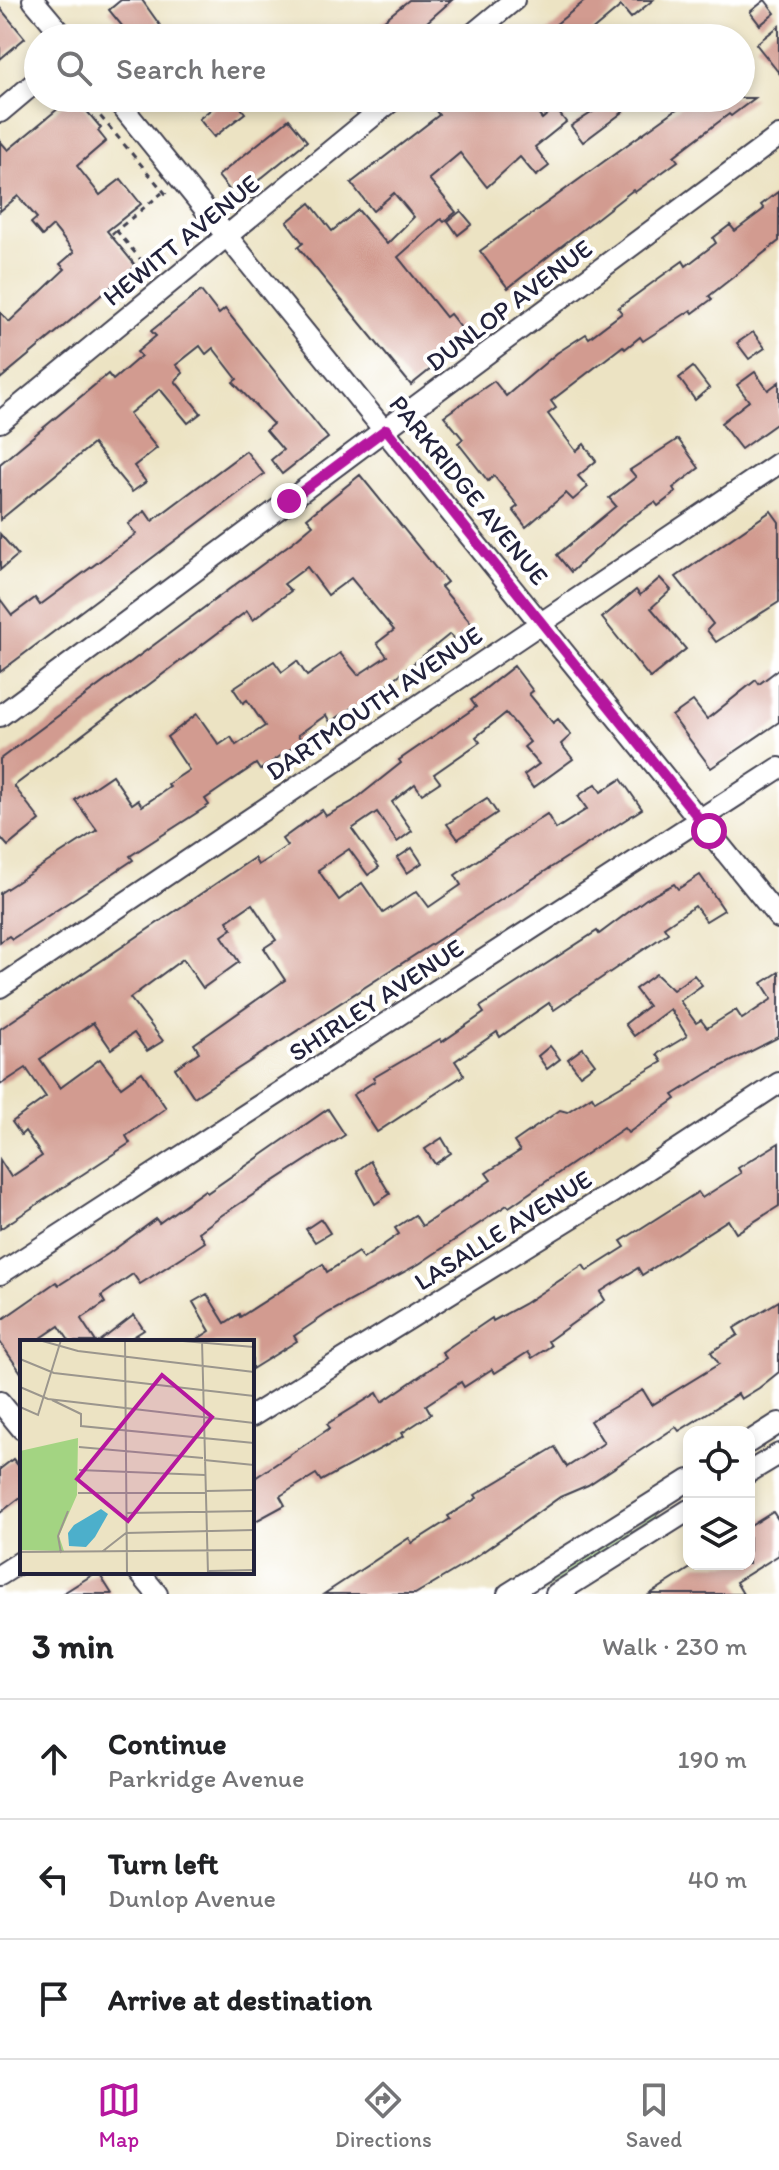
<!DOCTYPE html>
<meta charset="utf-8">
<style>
:root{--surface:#fff;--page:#f6f6f6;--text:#202124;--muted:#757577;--line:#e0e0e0;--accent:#b5179e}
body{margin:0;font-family:Itim,sans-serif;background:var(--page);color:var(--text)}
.controls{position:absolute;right:24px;bottom:24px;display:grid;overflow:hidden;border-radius:16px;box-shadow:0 4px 12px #0003}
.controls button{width:72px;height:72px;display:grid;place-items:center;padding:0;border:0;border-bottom:2px solid var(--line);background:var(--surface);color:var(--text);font:40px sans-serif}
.stop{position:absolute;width:24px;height:24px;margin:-18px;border:6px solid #b5179e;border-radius:50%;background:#fff}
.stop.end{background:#b5179e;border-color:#fff;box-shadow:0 2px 8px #0008}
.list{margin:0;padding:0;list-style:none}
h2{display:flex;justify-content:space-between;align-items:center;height:104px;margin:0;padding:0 32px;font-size:34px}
h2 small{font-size:26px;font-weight:400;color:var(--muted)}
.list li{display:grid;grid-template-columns:52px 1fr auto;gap:24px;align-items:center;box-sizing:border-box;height:120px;padding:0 32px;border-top:2px solid var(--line)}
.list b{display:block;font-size:30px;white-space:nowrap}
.list p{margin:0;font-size:26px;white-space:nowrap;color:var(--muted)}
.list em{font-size:26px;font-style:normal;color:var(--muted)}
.icon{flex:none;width:44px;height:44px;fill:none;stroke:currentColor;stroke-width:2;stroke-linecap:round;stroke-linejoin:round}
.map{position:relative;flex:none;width:779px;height:1594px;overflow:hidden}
.search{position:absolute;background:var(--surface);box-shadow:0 4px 12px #0003;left:24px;right:24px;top:24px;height:88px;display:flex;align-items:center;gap:20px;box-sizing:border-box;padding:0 28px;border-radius:44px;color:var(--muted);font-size:30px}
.sheet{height:464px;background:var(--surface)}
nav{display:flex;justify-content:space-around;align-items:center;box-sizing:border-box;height:112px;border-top:2px solid var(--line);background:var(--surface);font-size:22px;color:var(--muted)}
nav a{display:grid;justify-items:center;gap:4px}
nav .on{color:var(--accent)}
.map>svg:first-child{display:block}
</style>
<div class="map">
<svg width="779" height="1594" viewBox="0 0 779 1594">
<rect width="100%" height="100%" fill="#fff"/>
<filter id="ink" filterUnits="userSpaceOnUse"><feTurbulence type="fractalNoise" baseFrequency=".0125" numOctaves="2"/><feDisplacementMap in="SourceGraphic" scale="16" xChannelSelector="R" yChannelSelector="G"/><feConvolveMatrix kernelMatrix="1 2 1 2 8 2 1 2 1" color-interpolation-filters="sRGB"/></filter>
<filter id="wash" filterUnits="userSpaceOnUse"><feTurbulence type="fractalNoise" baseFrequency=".006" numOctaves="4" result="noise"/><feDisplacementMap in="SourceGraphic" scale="32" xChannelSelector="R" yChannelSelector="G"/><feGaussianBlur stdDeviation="1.8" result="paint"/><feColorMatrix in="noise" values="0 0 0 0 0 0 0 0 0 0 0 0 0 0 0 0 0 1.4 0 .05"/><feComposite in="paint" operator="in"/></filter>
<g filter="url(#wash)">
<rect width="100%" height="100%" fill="#ece3c3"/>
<path fill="#a3d482" stroke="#627b5e" stroke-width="2" d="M653,1513L658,1515V1519L539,1594H524Z"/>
<g id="blocks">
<g fill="#d29b90">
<path d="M121,0H142L169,38H132L109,10Z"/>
<path d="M409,0H452L409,38H362Z"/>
<path d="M586,0H653L631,18L621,6L583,38H539Z"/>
<path d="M765,0L775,13L760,25L750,12Z"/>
<path d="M0,8L25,38L0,59Z"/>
<path d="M779,26V73L756,44Z"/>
<path d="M71,98H76L101,128L98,131L106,141L77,166L100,195L121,179L141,204L107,231L136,266L0,379V312L9,322L65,269L60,264L74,252L53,226L42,236L31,223L37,218L18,196L0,211V141L8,150Z"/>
<path d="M225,98H233L245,113L214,137L199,119Z"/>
<path d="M463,98H525L542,119L555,108L566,122L535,147L549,166L536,176L520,157L487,187L460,153L429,179L456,212L444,222L441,219L398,257L446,317L450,314L469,338L411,385L298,247L303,243L287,222L310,203L332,231L358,210L387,244L414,217L394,193L373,211L351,183L439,115L436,111L452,99L456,104Z"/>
<path d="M692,98H755L731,116L729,114L674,156L678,161L635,192L633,190L508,288L480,251Z"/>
<path d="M613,99L623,112L583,142L571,126Z"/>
<path d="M289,119L307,141L248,189L253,198L235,197L218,176Z"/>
<path d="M779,191V241L709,296L712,299L693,313L691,310L643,341L640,337L625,349L623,346L551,401L556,408L548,414L576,451L584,444L596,461L578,476L588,487L573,500L566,493L526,527L513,510L518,506L494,476L488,481L458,443L463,439L444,416L494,381L506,396L557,353L586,334L589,338L622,313L618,308L659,278L683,261L686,266L716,243L713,238L730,225L735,231L764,209L761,205Z"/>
<path d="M461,211L472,224L458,235L448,221Z"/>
<path d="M201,291L219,314L225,309L328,438L282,474L271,460L283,450L266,430L273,424L233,382L237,379L213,348L206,354L200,346L176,365L183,373L175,381L201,413L188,423L160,389L129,414L157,448L134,466L146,482L132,492L93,444L0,520V464L108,374L113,380L141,356L137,352L156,336L151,331Z"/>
<path d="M753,332L765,348L749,359L737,343Z"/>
<path d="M693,367L709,388L695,400L679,378Z"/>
<path d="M755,372L768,390L779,382V422L741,449L721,423L749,401L737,385Z"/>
<path d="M678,439L699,468L673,488L676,492L658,506L655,502L627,521L571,572L557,555L616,506L609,498L636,477L630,470Z"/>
<path d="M246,451L264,474L0,672V599L12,615L35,598L40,605L136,534L128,524L145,511L152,521Z"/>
<path d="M360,475L447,582L441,587L472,624L455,639L450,634L378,692L330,722L326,715L298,735L302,741L260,770L256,764L205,799L209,805L130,856L133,860L103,880L12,939L9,936L0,942V893L97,830L75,800L112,775L132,804L138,800L142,806L170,787L168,784L189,770L167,737L197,714L219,745L231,737L236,745L265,726L247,700L243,703L233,688L274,661L282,672L297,661L307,676L340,653L358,675L387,656L377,643L394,630L351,578L328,595L307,567L284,584L291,591L276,602L253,620L247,611L14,786L40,820L8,846L0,837V759L294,541L313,525L307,518Z"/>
<path d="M771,511L779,522V602L716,642L707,630L713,624L676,577Z"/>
<path d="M0,534L18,555L0,570Z"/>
<path d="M660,578L671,590L651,608L686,649L650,678L602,618L636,590L640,595Z"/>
<path d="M514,666L533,691L529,694L553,723L558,719L571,735L561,744L573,759L533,788L524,775L539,764L524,747L530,742L506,713L476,737L480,742L434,774L440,782L422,794L415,784L392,802L412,831L397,842L377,812L352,829L379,867L368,875L349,849L318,870L339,900L362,883L383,913L417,891L429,907L461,885L455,875L547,814L556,829L587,809L578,796L596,784L601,792L621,779L642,809L194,1097L175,1068L199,1052L194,1044L285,980L264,948L276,940L252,904L227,921L232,929L222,936L239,962L203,988L183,959L130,998L163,1041L147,1051L134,1033L111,1049L93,1023L40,1059L60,1088L100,1059L121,1087L142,1072L166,1108L126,1136L130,1143L0,1229V1160L11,1177L42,1156L25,1131L21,1135L12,1122L46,1097L26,1068L0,1085V1029L254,858L258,865L287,846L282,839L322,810L326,816L352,802L401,763L399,760L476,707L471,700Z"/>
<path d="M779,669V722L711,768L672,716L693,701L707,719L756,680L759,684Z"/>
<path d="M487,798L497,813L458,839L447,824Z"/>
<path d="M412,848L422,863L407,873L397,858Z"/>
<path d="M700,875L724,910L706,921L695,906L664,927L668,933L554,1010L549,1003L500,1037L497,1032L455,1061L464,1075L377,1132L353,1095L375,1081L373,1078L440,1039L442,1042L484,1013L480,1007L597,931L599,934L646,899L674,884L678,889Z"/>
<path d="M779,972V1037L710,1072L673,1095L676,1099L628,1133L624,1128L509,1207L507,1205L419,1264L328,1313L294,1336L297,1341L252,1369V1342H193L210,1331L193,1302L207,1294L225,1323L239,1314L240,1317L323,1264L327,1272L358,1252L363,1259L399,1234L395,1228L415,1215L422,1226L491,1180L486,1173L520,1151L514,1142L560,1110L567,1112L592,1096L595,1101L662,1062L657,1054L687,1036L670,1009L634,1036L625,1024L648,1006L635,989L656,974L673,990L694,975L702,985L680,1001L696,1023L701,1020L707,1028L736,1010L742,1019L772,999L762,983Z"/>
<path d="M550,1046L560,1059L547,1069L538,1056Z"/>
<path d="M583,1048L595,1064L580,1075L568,1059Z"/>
<path d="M328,1109L345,1135L222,1215L199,1232L205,1242L190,1252L140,1284L133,1274L101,1296L105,1303L81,1319L96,1342H70L59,1326L35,1342H22V1374L0,1342V1321L56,1282L59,1285L108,1254L156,1219L159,1223L205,1190L207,1193Z"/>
<path d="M442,1138L451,1153L435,1164L425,1149Z"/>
<path d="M779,1143V1206L736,1233L728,1220L642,1275L638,1268L600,1292L605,1300L548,1341L551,1346L532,1358L528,1352L495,1373L492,1369L464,1387L461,1382L426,1405L431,1414L402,1433L404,1436L321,1481L316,1474L280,1496L285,1505L252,1523V1480L330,1428L327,1424L377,1393L382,1402L446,1358L442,1352L492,1318L493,1321L524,1304L583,1265L587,1271L625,1247L621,1241L698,1192L702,1198L741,1173L738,1168Z"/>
<path d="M370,1161L390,1194L375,1204L357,1171Z"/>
<path d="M321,1219L330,1233L315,1242L306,1229Z"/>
<path d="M779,1301V1372L759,1388L741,1399L738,1394L679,1431L676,1427L588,1485L560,1497L467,1563L415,1594H324L409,1538L412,1543L450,1519L448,1516L477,1498L475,1495L555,1447L567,1467L604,1443L590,1421L643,1390L652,1405L719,1364L711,1352L738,1335L734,1328Z"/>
<path d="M134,1315L144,1330L125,1342H99Z"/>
<path d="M13,1459L22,1470V1496L0,1513V1469Z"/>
<path d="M773,1512L779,1521V1555L736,1582L743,1594H650L697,1564H749V1527Z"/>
<path d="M98,1572L112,1594H62L97,1572Z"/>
</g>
</g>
</g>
<g filter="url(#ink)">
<use href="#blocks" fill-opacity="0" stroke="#403f4f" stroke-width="2"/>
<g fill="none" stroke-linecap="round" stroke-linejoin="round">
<g stroke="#403f4f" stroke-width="24">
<g id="minor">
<path d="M33,0L65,38"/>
<path d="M468,38L514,0"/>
<path d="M115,98L779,918"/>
<path d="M0,112L38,80"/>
<path d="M0,422L395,98"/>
<path d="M0,716L779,136"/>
<path d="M0,987L779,463"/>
<path d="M0,1274L779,768"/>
<path d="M0,1402L22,1429"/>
<path d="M252,1416L613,1192L779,1083"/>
<path d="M749,1442L779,1423"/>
<path d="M749,1472L779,1454"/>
<path d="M139,1572L157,1594"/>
<path d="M0,1575L22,1561"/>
<path d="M508,1594L689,1480"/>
<path d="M556,1594L689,1510"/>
</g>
</g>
<g stroke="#403f4f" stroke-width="3" stroke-dasharray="6 6" stroke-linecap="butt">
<path d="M85,98L170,199"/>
<path d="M116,230L152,273"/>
<path d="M112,234L162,193"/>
</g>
<use href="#minor" stroke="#fff" stroke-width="20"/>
</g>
</g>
<g fill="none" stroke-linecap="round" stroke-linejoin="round" filter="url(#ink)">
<path stroke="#b5179e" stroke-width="10" d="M289,501L386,429L709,831"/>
</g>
<g text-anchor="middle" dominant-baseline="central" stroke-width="8" stroke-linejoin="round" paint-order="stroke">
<g font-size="26" fill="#22223b" stroke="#fff">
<text transform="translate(181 240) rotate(-39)">HEWITT AVENUE</text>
<text transform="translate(509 305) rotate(-37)">DUNLOP AVENUE</text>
<text transform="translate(469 490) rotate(51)">PARKRIDGE AVENUE</text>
<text transform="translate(374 703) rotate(-34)">DARTMOUTH AVENUE</text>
<text transform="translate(376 1000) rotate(-33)">SHIRLEY AVENUE</text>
<text transform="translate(503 1230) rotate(-32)">LASALLE AVENUE</text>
</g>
</g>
<g transform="translate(20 1340)">
<rect width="234" height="234" fill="#ece3c3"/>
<path d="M58,98L57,155L39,196L44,211L0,210V111Z" fill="#a3d482"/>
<path d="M81,169L88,174L75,197L66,207L49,206L48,193L54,185Z" fill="#4cafcb"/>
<path fill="none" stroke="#9b968d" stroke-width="2" d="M19,0L58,11L234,32M105,0L107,234M151,0L234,7M182,0L188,234M0,19L34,33L234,56M0,47L28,59L234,83M32,60L61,74V86L234,103M0,67L18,75L41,0M59,107L183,118M184,120L234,125M59,130L185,135M186,151L234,150M58,153H186M106,173L234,171M83,211L106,193L234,190M0,212L234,210M41,213L38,196L48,171M188,231L234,230"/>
<path fill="#b5179e" fill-opacity="0.15" stroke="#b5179e" stroke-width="4" d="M142,35L192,77L108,181L57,139Z"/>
<rect width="234" height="234" fill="none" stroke="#22223b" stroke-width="4"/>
</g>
</svg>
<div class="controls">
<button><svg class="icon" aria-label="locate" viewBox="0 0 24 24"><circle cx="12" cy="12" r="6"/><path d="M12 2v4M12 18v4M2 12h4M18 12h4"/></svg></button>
<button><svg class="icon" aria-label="layers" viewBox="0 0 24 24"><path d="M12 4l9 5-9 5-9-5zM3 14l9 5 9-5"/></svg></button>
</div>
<div class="stop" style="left:709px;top:831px"></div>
<div class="stop end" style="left:289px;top:501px"></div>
<div class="search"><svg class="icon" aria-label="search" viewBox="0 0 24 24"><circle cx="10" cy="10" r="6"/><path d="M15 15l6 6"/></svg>Search here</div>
</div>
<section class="sheet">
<h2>3 min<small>Walk · 230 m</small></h2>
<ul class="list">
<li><svg class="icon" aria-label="ahead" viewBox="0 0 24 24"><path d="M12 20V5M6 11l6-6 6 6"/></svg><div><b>Continue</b><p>Parkridge Avenue</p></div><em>190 m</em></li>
<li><svg class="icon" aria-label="left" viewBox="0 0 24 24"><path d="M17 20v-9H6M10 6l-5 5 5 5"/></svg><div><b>Turn left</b><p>Dunlop Avenue</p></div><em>40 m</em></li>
<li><svg class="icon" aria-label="arrive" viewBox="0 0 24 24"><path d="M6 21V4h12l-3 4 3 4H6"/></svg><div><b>Arrive at destination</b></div></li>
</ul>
</section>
<nav>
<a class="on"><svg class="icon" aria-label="map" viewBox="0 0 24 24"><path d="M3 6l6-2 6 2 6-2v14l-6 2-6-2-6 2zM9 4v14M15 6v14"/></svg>Map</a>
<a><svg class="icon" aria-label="directions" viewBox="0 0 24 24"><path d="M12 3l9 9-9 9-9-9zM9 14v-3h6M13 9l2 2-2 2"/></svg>Directions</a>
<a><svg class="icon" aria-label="saved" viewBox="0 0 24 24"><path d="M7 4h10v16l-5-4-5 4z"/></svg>Saved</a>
</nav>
